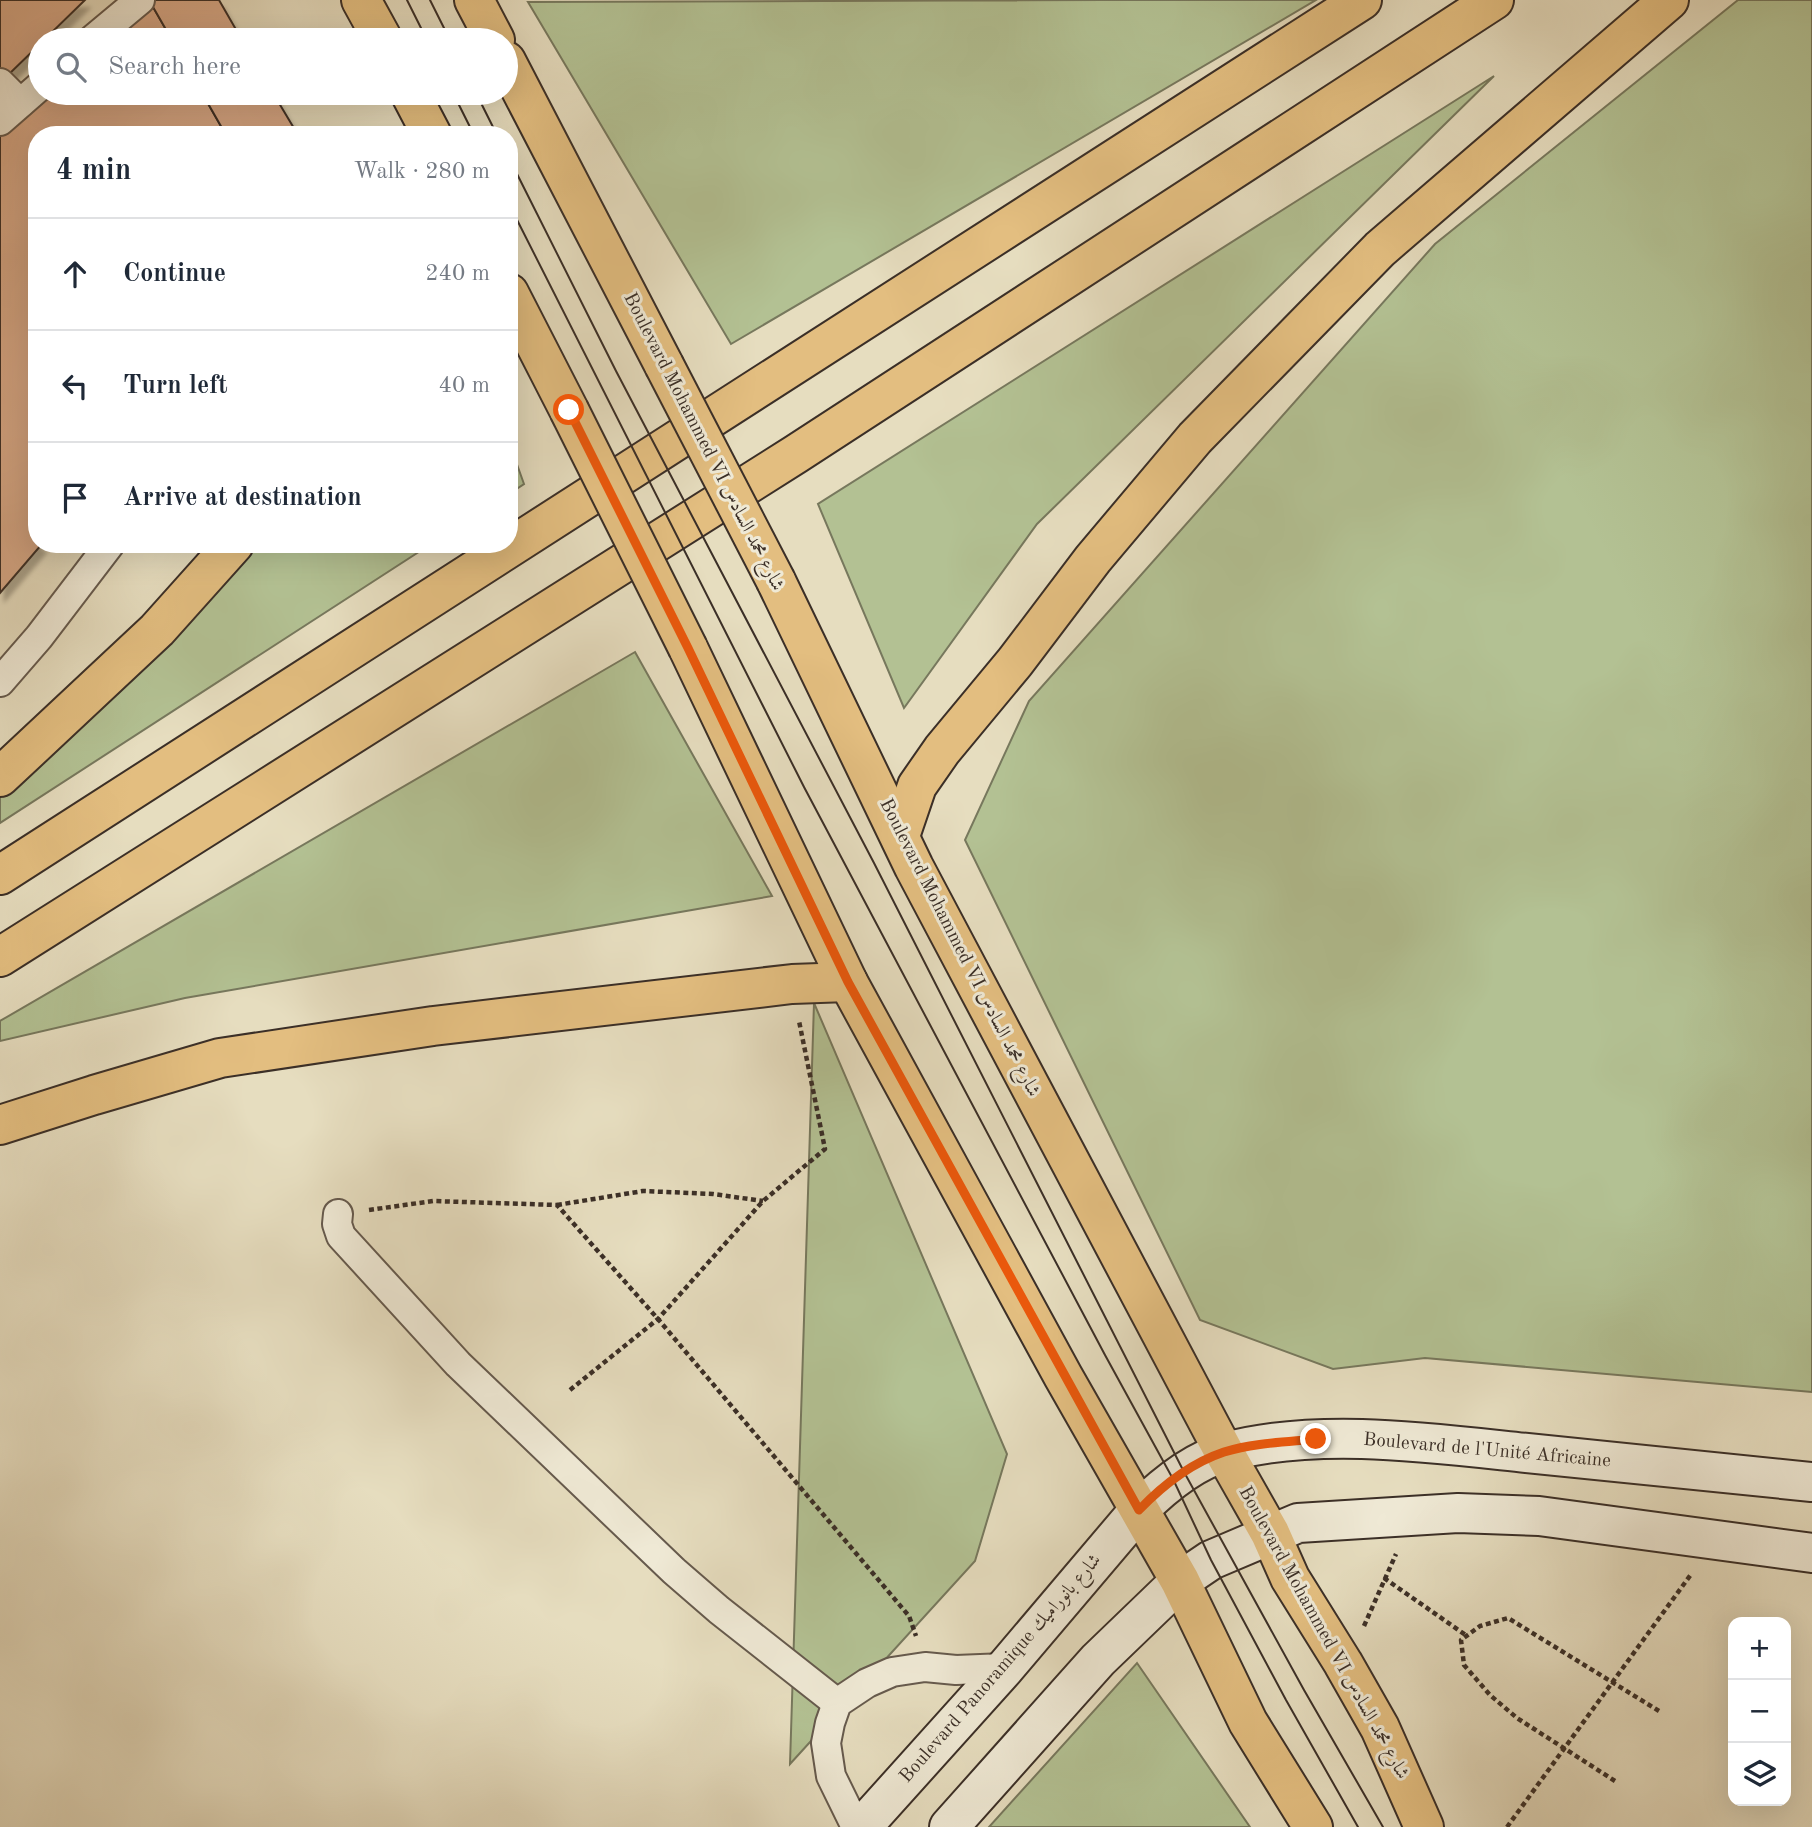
<!DOCTYPE html>
<meta charset="utf-8">
<style>
:root{--surface:#fff;--page:#f2f2f3;--text:#1f2937;--muted:#747a83;--line:#e0e1e3}
body{margin:0;font-family:"Old Standard TT",Amiri,serif;background:var(--page);color:var(--text)}
.controls{position:absolute;right:21px;bottom:21px;display:grid;overflow:hidden;border-radius:14px;box-shadow:0 7px 28px #0002}
.controls button{width:63px;height:63px;display:grid;place-items:center;padding:0;border:0;border-bottom:2px solid var(--line);background:var(--surface);color:var(--text);font:35px sans-serif}
.stop{position:absolute;width:21px;height:21px;margin:-16px;border:5px solid #ea580c;border-radius:50%;background:#fff}
.stop.end{background:#ea580c;border-color:#fff;box-shadow:0 2px 7px #0008}
.list{margin:0;padding:0;list-style:none}
h2{display:flex;justify-content:space-between;align-items:center;height:91px;margin:0;padding:0 28px;font-size:30px}
h2 small{font-size:23px;font-weight:400;color:var(--muted)}
.list li{display:grid;grid-template-columns:46px 1fr auto;gap:21px;align-items:center;box-sizing:border-box;height:112px;padding:0 28px;border-top:2px solid var(--line)}
.list b{display:block;font-size:26px;white-space:nowrap}
.list em{font-size:23px;font-style:normal;color:var(--muted)}
.icon{flex:none;width:38px;height:38px;fill:none;stroke:currentColor;stroke-width:2;stroke-linecap:round;stroke-linejoin:round}
.map{position:relative;flex:none;width:1812px;height:1827px;overflow:hidden}
.search{position:absolute;background:var(--surface);box-shadow:0 7px 28px #0002;left:28px;top:28px;width:490px;height:77px;display:flex;align-items:center;gap:18px;box-sizing:border-box;padding:0 24px;border-radius:38px;color:var(--muted);font-size:26px}
.panel{position:absolute;background:var(--surface);box-shadow:0 7px 28px #0002;left:28px;top:126px;width:490px;height:427px;border-radius:28px}
.map>svg:first-child{display:block}
</style>
<div class="map">
<svg width="1812" height="1827" viewBox="0 0 1812 1827">
<defs>
<filter id="shadow"><feDropShadow dx="4.5" dy="8" stdDeviation="2" flood-color="#0004"/></filter>
</defs>
<rect width="100%" height="100%" fill="#e6ddbf"/>
<filter id="stains"><feTurbulence type="fractalNoise" baseFrequency=".00286" numOctaves="4"/><feColorMatrix values="0 0 0 0 .2 0 0 0 0 .09 0 0 0 0 .02 0 0 0 .5 -.17"/></filter>
<radialGradient id="worn" r=".72"><stop offset=".6" stop-color="#630" stop-opacity="0"/><stop offset="1" stop-color="#630" stop-opacity=".3"/></radialGradient>
<g fill="#b3c193" stroke="#77785d" stroke-width="2">
<path d="M1106,0H1316L731,344L528,2Z"/>
<path d="M1738,0H1812V1392L1425,1358L1333,1369L1200,1320L965,840L1029,701L1435,244Z"/>
<path d="M1494,76L1037,524L904,708L818,504Z"/>
<path d="M509,442L524,484L509,494Z"/>
<path d="M247,544H431L0,823V780Z"/>
<path d="M635,652L772,896L185,998L0,1041V1021Z"/>
<path d="M814,1003L1007,1454L975,1561L790,1764Z"/>
<path d="M1137,1663L1250,1827H989Z"/>
</g>
<g fill="#d8a988" stroke="#3b2f27" stroke-width="2" filter="url(#shadow)">
<path d="M0,0H85L44,40H40V44L6,77L0,70Z"/>
<path d="M149,0L172,40H102Z"/>
<path d="M149,0H219L242,40H172Z"/>
<path d="M46,93H202L226,135H37V544H42L0,593V136Z"/>
<path d="M202,93H273L298,135H226Z"/>
</g>
<g fill="none" stroke-linecap="round" stroke-linejoin="round">
<g stroke="#665a4d" stroke-width="32">
<g id="street">
<path d="M92,40L140,0"/>
<path d="M0,83L20,103"/>
<path d="M0,121L40,86"/>
<path d="M0,682L39,637L110,544"/>
<path d="M338,1214L337,1224L341,1236L458,1364L674,1571L719,1610L837,1703"/>
<path d="M856,1827L831,1776L826,1743L830,1723L837,1703L867,1683L892,1672L925,1667L956,1670L1005,1668"/>
</g>
</g>
<g stroke="#3b2f27" stroke-width="42">
<g id="secondary">
<path d="M862,1827L1005,1668L1139,1510C1163,1486 1193,1461 1226,1452C1318,1427 1433,1443 1527,1453C1622,1463 1717,1473 1812,1482"/>
<path d="M949,1827L1098,1660L1180,1581L1211,1560L1298,1523L1458,1513L1539,1516L1812,1553"/>
</g>
</g>
<g stroke="#3b2f27" stroke-width="42">
<g id="primary">
<path d="M361,0L383,40"/>
<path d="M474,0L495,40"/>
<path d="M506,61L664,365"/>
<path d="M410,93L432,135"/>
<path d="M509,293L569,410"/>
<path d="M776,581L914,867L1224,1452L1270,1533L1290,1578L1343,1663L1380,1728L1424,1827"/>
<path d="M688,648L848,982L1063,1376L1180,1581L1248,1722L1313,1827"/>
</g>
</g>
<g stroke="#3b2f27" stroke-width="42">
<g id="highway">
<path d="M0,777L157,630L234,544"/>
<path d="M900,836L917,786L942,750L1015,662L1093,559L1195,438L1380,249L1669,0"/>
<path d="M0,875L1362,0"/>
<path d="M0,957L796,454L1494,0"/>
<path d="M0,1125L94,1095L220,1058L433,1026L792,984L848,982"/>
</g>
</g>
<g stroke="#3b2f27" stroke-width="4.5" stroke-dasharray="5 3.5" stroke-linecap="butt">
<path d="M557,1205L643,1191L713,1194L763,1201"/>
<path d="M369,1210L433,1201L557,1205L658,1319L909,1616L916,1636"/>
<path d="M570,1390L658,1319L763,1201L825,1149L799,1021"/>
<path d="M1384,1578L1467,1636"/>
<path d="M1364,1626L1396,1554"/>
<path d="M1615,1781L1517,1718L1490,1695L1464,1665L1461,1640L1480,1626L1508,1618L1659,1711"/>
<path d="M1507,1827L1692,1573"/>
</g>
<use href="#street" stroke="#efe9d5" stroke-width="28"/>
<use href="#secondary" stroke="#efe9d5" stroke-width="38"/>
<use href="#primary" stroke="#e3be80" stroke-width="38"/>
<use href="#highway" stroke="#e3be80" stroke-width="38"/>
<g stroke="#3b2f27" stroke-width="2">
<path d="M407,0L427,40"/>
<path d="M430,0L450,40"/>
<path d="M453,93L474,135"/>
<path d="M476,93L497,135"/>
<path d="M509,158L616,371L874,863L1184,1472L1304,1690L1383,1827"/>
<path d="M509,204L804,787L1105,1355L1173,1479L1211,1560L1286,1700L1358,1827"/>
</g>
<g stroke="#3b2f27" stroke-width="42" stroke-linecap="butt">
<g id="primary-bridge">
<path d="M664,365L776,581"/>
<path d="M569,410L688,648"/>
</g>
</g>
<use href="#primary-bridge" stroke="#e3be80" stroke-width="38"/>
</g>
<g fill="none" stroke-linecap="round" stroke-linejoin="round">
<path stroke="#ea580c" stroke-width="9" d="M569,410L688,648L848,982L1139,1510C1163,1485 1191,1463 1224,1452C1253,1443 1286,1442 1316,1439"/>
</g>
<g text-anchor="middle" dominant-baseline="central" stroke-width="6" stroke-linejoin="round" paint-order="stroke">
<g font-size="19" fill="#3b2f27" stroke="#efe9d5">
<text transform="translate(703 442) rotate(63)">Boulevard Mohammed VI شارع محمد السادس</text>
<text transform="translate(959 948) rotate(63)">Boulevard Mohammed VI شارع محمد السادس</text>
<text transform="translate(1487 1451) rotate(5)">Boulevard de l'Unité Africaine</text>
<text transform="translate(1323 1633) rotate(61)">Boulevard Mohammed VI شارع محمد السادس</text>
<text transform="translate(1001 1669) rotate(-49)">Boulevard Panoramique شارع بانوراميك</text>
</g>
</g>
<rect width="100%" height="100%" filter="url(#stains)"/>
<rect width="100%" height="100%" fill="url(#worn)"/>
</svg>
<div class="controls">
<button>+</button>
<button>−</button>
<button><svg class="icon" aria-label="layers" viewBox="0 0 24 24"><path d="M12 4l9 5-9 5-9-5zM3 14l9 5 9-5"/></svg></button>
</div>
<div class="stop" style="left:569px;top:410px"></div>
<div class="stop end" style="left:1316px;top:1439px"></div>
<div class="search"><svg class="icon" aria-label="search" viewBox="0 0 24 24"><circle cx="10" cy="10" r="6"/><path d="M15 15l6 6"/></svg>Search here</div>
<section class="panel">
<h2>4 min<small>Walk · 280 m</small></h2>
<ul class="list">
<li><svg class="icon" aria-label="ahead" viewBox="0 0 24 24"><path d="M12 20V5M6 11l6-6 6 6"/></svg><div><b>Continue</b></div><em>240 m</em></li>
<li><svg class="icon" aria-label="left" viewBox="0 0 24 24"><path d="M17 20v-9H6M10 6l-5 5 5 5"/></svg><div><b>Turn left</b></div><em>40 m</em></li>
<li><svg class="icon" aria-label="arrive" viewBox="0 0 24 24"><path d="M6 21V4h12l-3 4 3 4H6"/></svg><div><b>Arrive at destination</b></div></li>
</ul>
</section>
</div>
